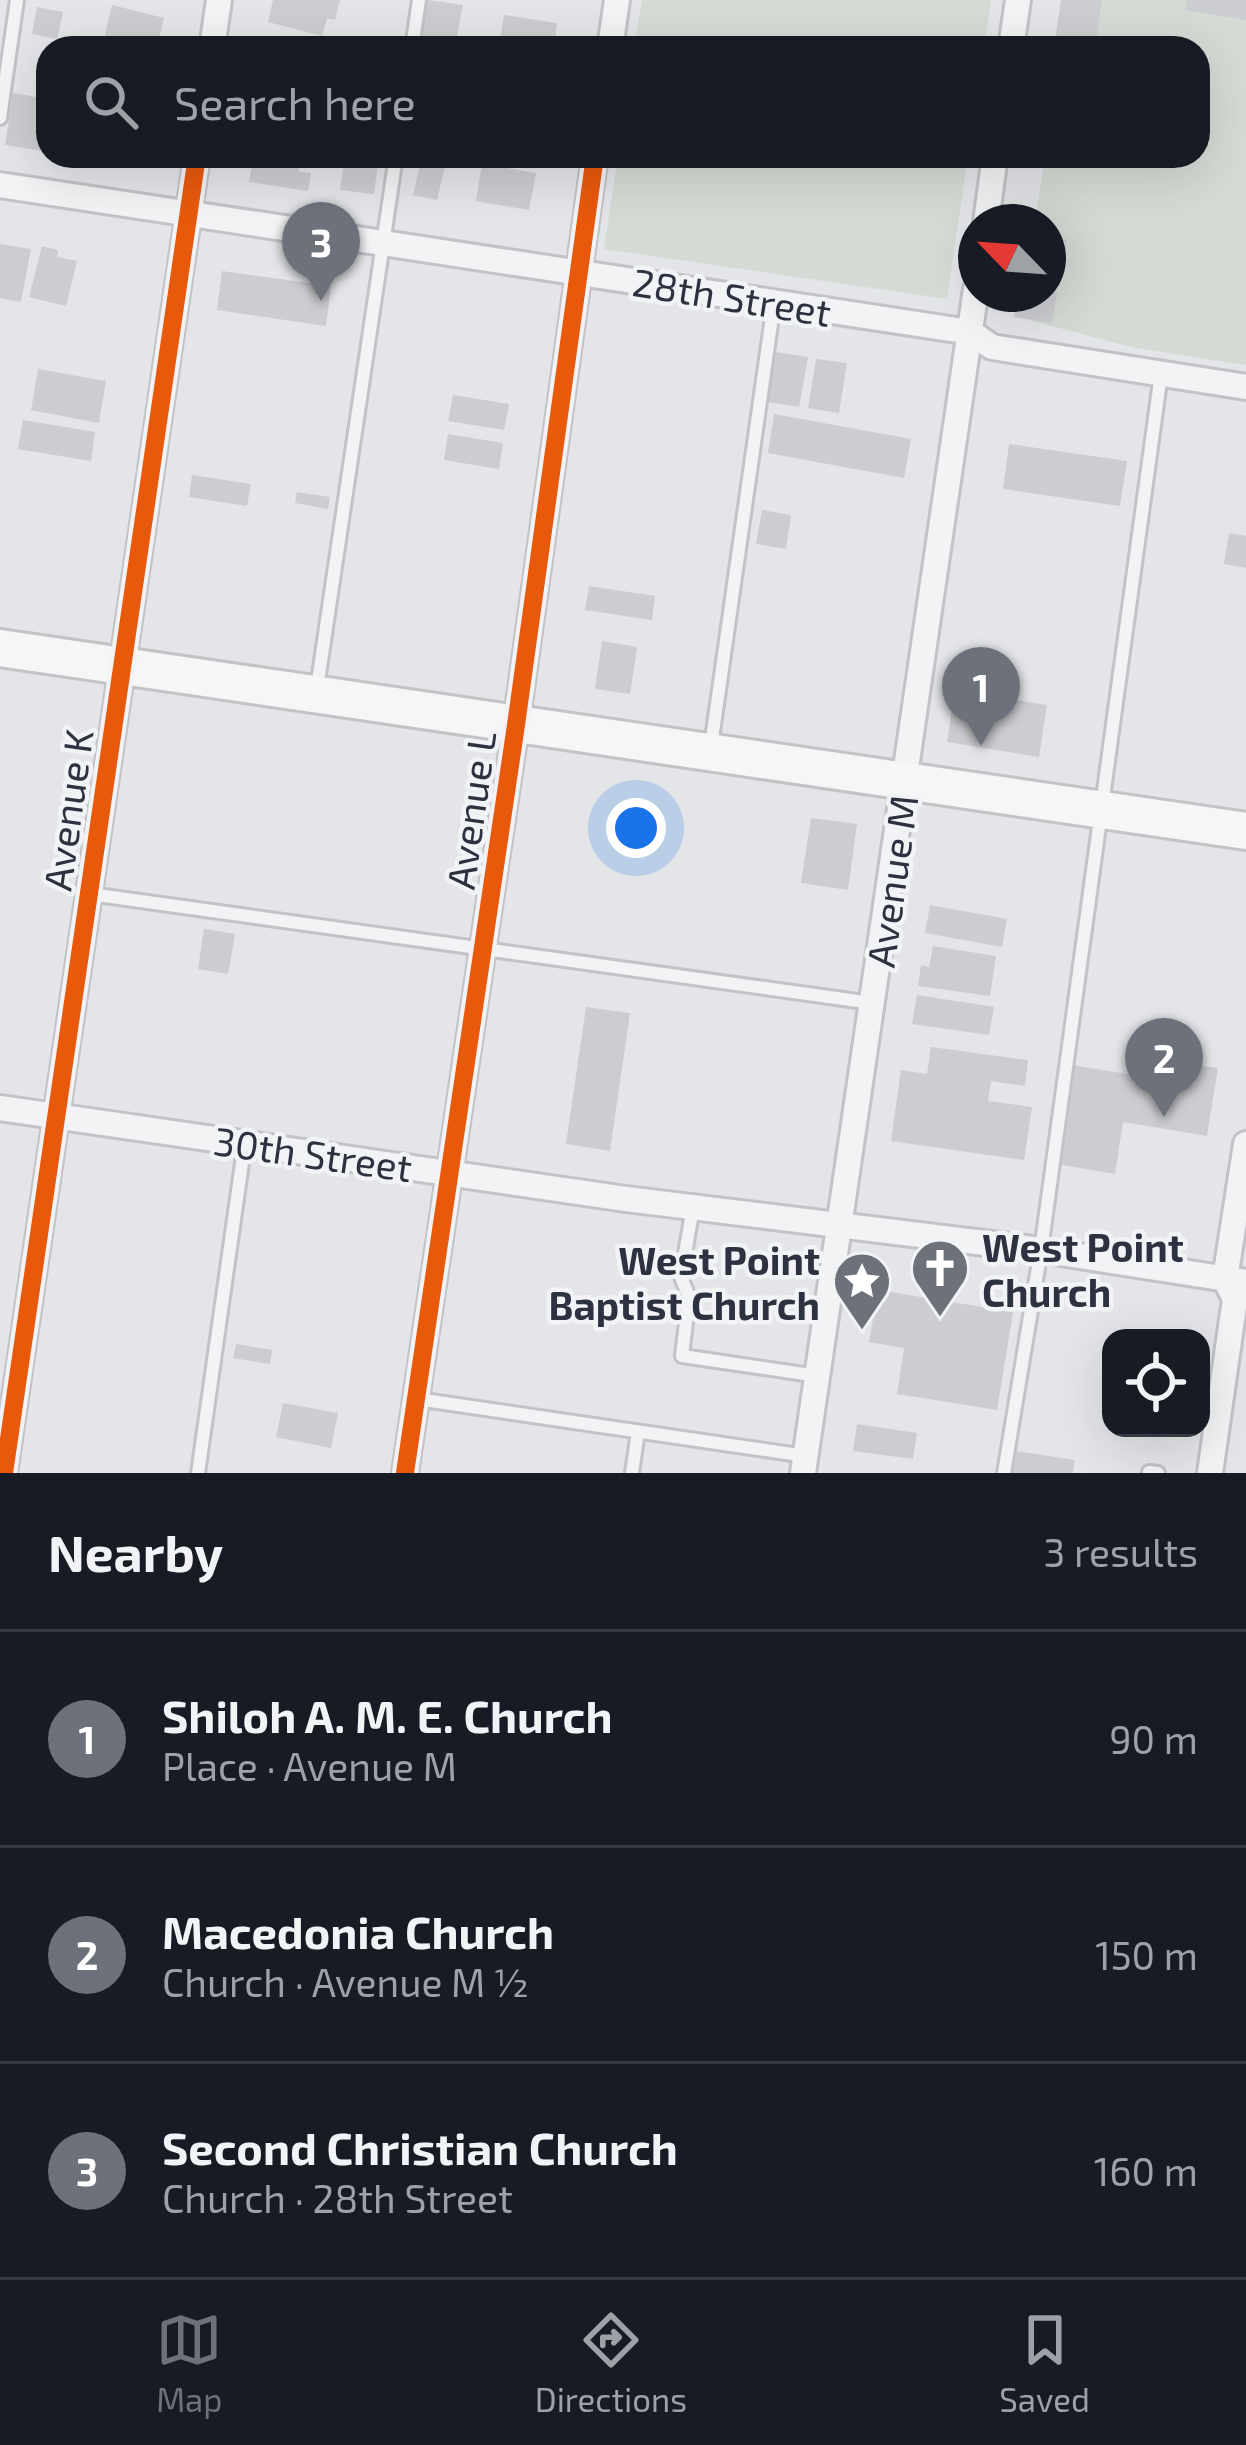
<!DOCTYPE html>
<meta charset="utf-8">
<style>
:root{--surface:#171b24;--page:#242831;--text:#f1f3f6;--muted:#9ea1a6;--line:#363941;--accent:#6c717a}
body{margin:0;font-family:"Exo 2",sans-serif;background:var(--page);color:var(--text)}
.controls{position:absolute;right:36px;bottom:36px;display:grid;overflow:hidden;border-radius:24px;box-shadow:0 12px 48px #0002}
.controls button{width:108px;height:108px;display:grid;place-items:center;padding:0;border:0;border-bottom:3px solid var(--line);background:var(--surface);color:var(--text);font:60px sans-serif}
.compass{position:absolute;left:958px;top:204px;width:108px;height:108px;border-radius:50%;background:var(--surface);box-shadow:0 12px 48px #0002;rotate:295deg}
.you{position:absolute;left:636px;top:828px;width:42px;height:42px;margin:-30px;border:9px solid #fff;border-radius:50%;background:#1a73e8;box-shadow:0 0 0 18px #1a73e833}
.badge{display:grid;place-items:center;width:78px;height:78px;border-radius:50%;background:var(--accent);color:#fff;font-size:39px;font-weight:700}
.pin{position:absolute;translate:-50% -99px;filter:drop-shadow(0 3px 6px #0008)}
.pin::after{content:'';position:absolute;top:63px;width:42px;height:36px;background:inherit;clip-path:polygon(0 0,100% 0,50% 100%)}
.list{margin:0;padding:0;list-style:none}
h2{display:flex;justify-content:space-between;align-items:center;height:156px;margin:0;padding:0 48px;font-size:51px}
h2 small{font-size:39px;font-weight:400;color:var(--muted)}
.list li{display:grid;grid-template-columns:78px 1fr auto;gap:36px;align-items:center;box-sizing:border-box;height:216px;padding:0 48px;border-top:3px solid var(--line)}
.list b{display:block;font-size:45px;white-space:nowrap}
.list p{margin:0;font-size:39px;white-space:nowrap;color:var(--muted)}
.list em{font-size:39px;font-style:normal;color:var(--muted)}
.icon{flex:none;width:66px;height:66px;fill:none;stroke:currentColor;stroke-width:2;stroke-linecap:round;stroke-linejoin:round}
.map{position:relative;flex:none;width:1246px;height:1473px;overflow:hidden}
.search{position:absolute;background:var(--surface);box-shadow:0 12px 48px #0002;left:36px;right:36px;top:36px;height:132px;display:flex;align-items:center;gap:30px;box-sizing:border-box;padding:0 42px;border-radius:36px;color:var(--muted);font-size:45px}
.sheet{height:804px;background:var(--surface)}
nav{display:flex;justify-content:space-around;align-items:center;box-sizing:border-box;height:168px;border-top:3px solid var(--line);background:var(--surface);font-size:33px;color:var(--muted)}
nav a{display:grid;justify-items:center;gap:6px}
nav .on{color:var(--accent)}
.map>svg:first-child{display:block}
</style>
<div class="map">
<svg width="1246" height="1473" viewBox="0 0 1246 1473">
<rect width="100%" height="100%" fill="#e3e5e8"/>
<g fill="#d4dbd4">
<path d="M642,0H991L984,48H634Z"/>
<path d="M1067,0H1246V365L1135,348L1021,318L1048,294V222H1035L1045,156H1198V48H1060Z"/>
<path d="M618,156H968L947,299L604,249Z"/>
</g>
<g fill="#cccdd0">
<path d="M273,0H340L335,20L327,18L322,36L268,22Z"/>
<path d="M428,0L463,5L455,46L420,39Z"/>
<path d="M1061,0H1102L1095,48H1054Z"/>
<path d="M1187,0H1246V20L1185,10Z"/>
<path d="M112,5L164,18L157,48H102Z"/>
<path d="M37,7L63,12L57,39L32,34Z"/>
<path d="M504,15L557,23L554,48L499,45Z"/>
<path d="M13,93L48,99V152L5,145Z"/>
<path d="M90,156H146L144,167Z"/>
<path d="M254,156H301L299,172L311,173L308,191L249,182Z"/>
<path d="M345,156H379L374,194L340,190Z"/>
<path d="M421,161L445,166L437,200L413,195Z"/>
<path d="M482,164L536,173L529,210L476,201Z"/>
<path d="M1048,237L1067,240L1060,286L1048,284Z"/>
<path d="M0,244L31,249L21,302L0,298Z"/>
<path d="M42,246L58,250L57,257L77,261L66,306L29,297Z"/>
<path d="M222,271L331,286L326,326L217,310Z"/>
<path d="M1048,290L1057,292L1052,323L1014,317L1018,294H1048Z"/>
<path d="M776,352L808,357L799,407L768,402Z"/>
<path d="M816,359L847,363L839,413L808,408Z"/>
<path d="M38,369L106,381L99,423L31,410Z"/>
<path d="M453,395L509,404L504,430L448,421Z"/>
<path d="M774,414L911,439L904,478L768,453Z"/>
<path d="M23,420L95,432L91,461L18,449Z"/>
<path d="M448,434L503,443L499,469L444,460Z"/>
<path d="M1009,444L1127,461L1120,506L1003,489Z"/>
<path d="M192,475L251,484L247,506L189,497Z"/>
<path d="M297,492L330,497L328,509L295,503Z"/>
<path d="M762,510L791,515L786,549L756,544Z"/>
<path d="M1229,533L1246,536V568L1224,564Z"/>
<path d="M589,586L655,596L652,620L585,610Z"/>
<path d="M602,641L637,647L630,694L595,689Z"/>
<path d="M955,690L1047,705L1039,757L947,742Z"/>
<path d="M811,818L857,824L848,890L801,883Z"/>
<path d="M930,905L1007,919L1002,947L925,933Z"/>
<path d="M204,929L235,934L228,974L198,969Z"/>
<path d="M933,946L996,956L990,996L918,986L921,965L929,967Z"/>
<path d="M917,995L994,1007L989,1035L912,1024Z"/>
<path d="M586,1007L630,1013L610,1151L566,1144Z"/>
<path d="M931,1047L1028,1060L1025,1086L991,1081L988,1101L1032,1107L1024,1160L891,1141L901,1070L927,1074Z"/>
<path d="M1072,1065L1194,1085L1197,1065L1218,1068L1207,1136L1123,1122L1115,1174L1056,1164Z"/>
<path d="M878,1290L1013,1312L997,1410L897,1394L904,1348L869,1342Z"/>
<path d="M236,1344L272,1350L270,1364L233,1358Z"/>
<path d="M283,1403L338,1413L331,1448L276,1437Z"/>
<path d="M857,1424L917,1433L913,1459L853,1451Z"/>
<path d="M1016,1451L1075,1460L1073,1473H1013Z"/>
</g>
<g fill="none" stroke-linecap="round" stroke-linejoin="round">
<g stroke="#c2c3c6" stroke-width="18">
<g id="lane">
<path d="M412,48L419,0"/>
<path d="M0,118L17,0"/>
<path d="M317,688L396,156"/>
<path d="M711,746L774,303"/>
<path d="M90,894L872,1003"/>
<path d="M693,1207L681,1277L689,1297L682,1356L818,1376"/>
<path d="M417,1399L806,1456"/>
<path d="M1149,1472L1158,1473"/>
<path d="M198,1473L245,1142"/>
<path d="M632,1473L638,1432"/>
<path d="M1004,1473L1041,1250L1161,374"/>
</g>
</g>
<g stroke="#c2c3c6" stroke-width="30">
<g id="street">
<path d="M212,48L219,0"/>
<path d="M610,48L617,0"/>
<path d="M1011,48L1018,0"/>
<path d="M0,185L970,332L992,347L1246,387"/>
<path d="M986,222L995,156"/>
<path d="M0,1108L626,1199L1041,1250L1246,1282"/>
<path d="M4,1473L197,156"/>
<path d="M405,1473L516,725L595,156"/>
<path d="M803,1473L976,289"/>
<path d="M1210,1473L1235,1299L1225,1279L1246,1144"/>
</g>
</g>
<g stroke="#c2c3c6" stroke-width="42">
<path id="secondary" d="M0,648L1246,831"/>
</g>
<use href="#lane" stroke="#f2f3f4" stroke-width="12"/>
<use href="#street" stroke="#f2f3f4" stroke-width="24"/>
<use href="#secondary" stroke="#f6f6f6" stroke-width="36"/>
<g stroke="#f1f3f6" stroke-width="26">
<g id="cycleway">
<path d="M4,1473L197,156"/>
<path d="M405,1473L516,725L595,156"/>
</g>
</g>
<use href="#cycleway" stroke="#e8590c" stroke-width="18"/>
</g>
<defs>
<g id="church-pin" transform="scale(3)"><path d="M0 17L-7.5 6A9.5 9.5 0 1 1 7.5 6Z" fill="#6c717a" stroke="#f1f3f6"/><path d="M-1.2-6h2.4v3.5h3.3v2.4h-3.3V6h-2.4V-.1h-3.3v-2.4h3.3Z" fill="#fff"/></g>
<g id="sight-pin" transform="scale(3)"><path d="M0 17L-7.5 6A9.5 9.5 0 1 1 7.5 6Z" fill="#6c717a" stroke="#f1f3f6"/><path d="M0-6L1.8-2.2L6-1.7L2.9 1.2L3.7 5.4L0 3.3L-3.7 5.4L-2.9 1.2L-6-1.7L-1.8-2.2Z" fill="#fff"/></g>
</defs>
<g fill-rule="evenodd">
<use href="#church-pin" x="940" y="1268"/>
<use href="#sight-pin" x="862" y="1281"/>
</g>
<g text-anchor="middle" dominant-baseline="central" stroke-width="9" stroke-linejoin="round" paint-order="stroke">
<g font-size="39" fill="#2c323f" stroke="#f1f3f6">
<text transform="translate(732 296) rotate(9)">28th Street</text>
<text transform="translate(67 810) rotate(-82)">Avenue K</text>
<text transform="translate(470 810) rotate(-82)">Avenue L</text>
<text transform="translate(891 881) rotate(-82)">Avenue M</text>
<text transform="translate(313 1153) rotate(8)">30th Street</text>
</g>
<g font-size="39" font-weight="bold" fill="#2c323f" stroke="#f1f3f6" text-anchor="start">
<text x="982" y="1246">West Point<tspan x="982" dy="45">Church</tspan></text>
<text x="820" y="1259" text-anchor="end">West Point<tspan x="820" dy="45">Baptist Church</tspan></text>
</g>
</g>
</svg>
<div class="controls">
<button><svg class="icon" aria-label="locate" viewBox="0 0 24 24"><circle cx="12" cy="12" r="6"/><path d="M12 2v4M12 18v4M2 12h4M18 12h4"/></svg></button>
</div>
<svg class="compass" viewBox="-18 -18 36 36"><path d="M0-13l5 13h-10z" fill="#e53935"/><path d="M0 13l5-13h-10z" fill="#9ea1a6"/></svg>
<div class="you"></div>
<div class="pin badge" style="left:981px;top:746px">1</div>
<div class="pin badge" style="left:1164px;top:1117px">2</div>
<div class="pin badge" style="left:321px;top:301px">3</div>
<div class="search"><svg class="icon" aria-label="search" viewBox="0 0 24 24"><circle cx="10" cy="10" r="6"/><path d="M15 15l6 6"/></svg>Search here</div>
</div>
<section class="sheet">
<h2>Nearby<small>3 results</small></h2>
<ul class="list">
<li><span class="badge">1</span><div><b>Shiloh A. M. E. Church</b><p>Place · Avenue M</p></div><em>90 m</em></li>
<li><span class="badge">2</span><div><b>Macedonia Church</b><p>Church · Avenue M ½</p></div><em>150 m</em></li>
<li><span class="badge">3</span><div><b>Second Christian Church</b><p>Church · 28th Street</p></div><em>160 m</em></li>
</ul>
</section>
<nav>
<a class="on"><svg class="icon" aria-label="map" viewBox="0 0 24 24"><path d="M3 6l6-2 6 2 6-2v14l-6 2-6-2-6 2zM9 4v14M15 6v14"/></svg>Map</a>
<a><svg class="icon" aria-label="directions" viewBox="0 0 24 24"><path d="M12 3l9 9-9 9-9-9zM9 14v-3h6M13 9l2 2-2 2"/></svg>Directions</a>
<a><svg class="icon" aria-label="saved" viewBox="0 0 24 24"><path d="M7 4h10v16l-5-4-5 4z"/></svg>Saved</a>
</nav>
